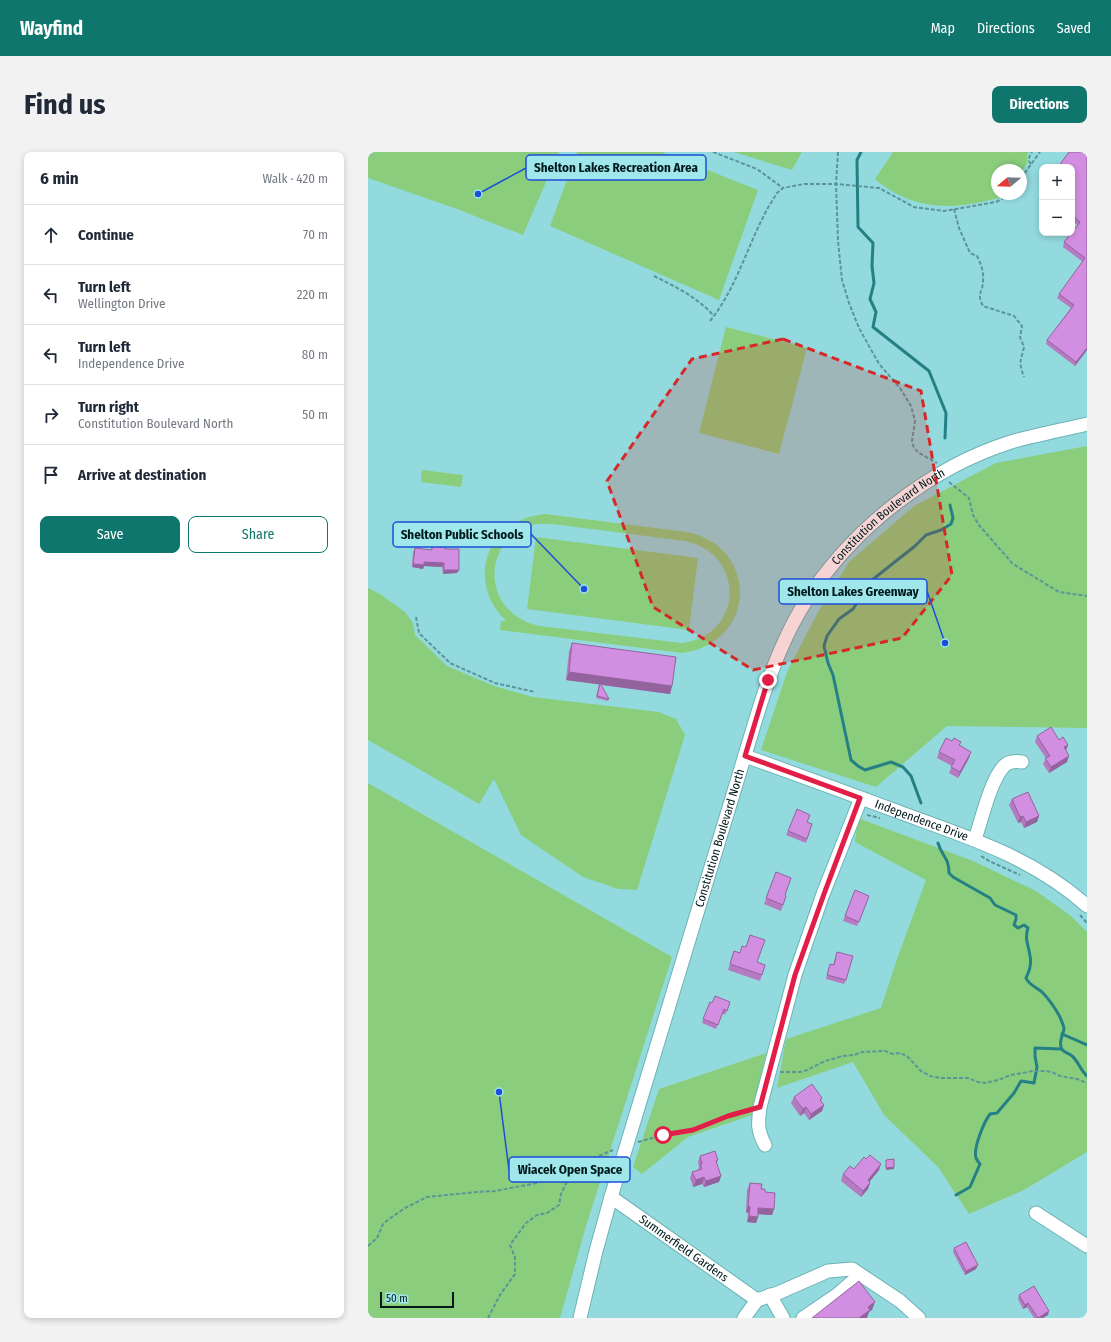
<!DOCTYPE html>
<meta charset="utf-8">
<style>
:root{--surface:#fff;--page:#f2f2f3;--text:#1f2937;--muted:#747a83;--line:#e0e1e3;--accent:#0f766e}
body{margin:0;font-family:"Fira Sans Condensed",sans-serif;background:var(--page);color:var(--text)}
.controls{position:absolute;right:12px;top:12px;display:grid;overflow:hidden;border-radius:8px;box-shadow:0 2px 6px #0003}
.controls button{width:36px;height:36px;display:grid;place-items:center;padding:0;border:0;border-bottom:1px solid var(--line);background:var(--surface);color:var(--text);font:20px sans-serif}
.compass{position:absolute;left:623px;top:12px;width:36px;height:36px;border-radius:50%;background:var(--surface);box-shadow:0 2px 6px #0003;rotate:251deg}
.scale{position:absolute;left:12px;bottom:10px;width:74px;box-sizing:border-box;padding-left:4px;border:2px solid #001a1c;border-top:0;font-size:11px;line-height:14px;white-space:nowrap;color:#001a1c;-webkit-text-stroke:3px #9fe7eb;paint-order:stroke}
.stop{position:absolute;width:12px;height:12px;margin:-9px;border:3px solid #e11d48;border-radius:50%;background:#fff}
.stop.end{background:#e11d48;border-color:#fff;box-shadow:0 1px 4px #0008}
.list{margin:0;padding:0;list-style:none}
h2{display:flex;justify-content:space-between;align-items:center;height:52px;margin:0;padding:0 16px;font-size:17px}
h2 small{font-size:13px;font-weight:400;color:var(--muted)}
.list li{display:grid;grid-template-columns:26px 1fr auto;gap:12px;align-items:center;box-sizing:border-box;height:60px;padding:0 16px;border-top:1px solid var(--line)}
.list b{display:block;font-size:15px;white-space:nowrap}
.list p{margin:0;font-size:13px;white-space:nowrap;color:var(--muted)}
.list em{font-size:13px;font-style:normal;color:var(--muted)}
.actions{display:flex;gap:8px;padding:12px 16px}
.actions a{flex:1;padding:9px 0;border:1px solid var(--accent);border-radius:8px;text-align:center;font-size:14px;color:var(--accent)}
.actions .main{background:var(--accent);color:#fff}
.icon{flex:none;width:22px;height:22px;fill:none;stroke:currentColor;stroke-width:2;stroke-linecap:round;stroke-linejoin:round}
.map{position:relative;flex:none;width:719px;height:1166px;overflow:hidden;border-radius:8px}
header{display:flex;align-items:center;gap:24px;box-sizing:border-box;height:56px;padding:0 20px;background:var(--accent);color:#fff}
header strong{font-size:19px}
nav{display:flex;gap:22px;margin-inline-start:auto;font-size:14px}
.intro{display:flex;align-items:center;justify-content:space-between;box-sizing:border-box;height:96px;padding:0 24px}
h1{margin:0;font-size:28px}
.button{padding:10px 18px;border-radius:8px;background:var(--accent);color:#fff;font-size:14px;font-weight:700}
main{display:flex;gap:24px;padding:0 24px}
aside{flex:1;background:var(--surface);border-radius:8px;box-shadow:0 2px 6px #0003}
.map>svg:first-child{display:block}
</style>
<header>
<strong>Wayfind</strong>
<nav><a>Map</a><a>Directions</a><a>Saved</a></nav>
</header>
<div class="intro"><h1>Find us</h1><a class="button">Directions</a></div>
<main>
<aside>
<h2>6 min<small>Walk · 420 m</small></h2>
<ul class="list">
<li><svg class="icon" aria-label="ahead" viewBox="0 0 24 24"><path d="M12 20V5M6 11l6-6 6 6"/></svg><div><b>Continue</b></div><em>70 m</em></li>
<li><svg class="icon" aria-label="left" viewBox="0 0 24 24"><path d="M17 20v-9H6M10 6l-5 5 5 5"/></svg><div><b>Turn left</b><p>Wellington Drive</p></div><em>220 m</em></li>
<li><svg class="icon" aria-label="left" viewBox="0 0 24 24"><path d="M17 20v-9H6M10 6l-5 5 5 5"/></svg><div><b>Turn left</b><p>Independence Drive</p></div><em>80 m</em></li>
<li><svg class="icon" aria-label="right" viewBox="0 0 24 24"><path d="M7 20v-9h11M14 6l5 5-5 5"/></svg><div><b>Turn right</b><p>Constitution Boulevard North</p></div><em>50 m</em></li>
<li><svg class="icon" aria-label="arrive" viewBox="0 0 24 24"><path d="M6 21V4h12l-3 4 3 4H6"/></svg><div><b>Arrive at destination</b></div></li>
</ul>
<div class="actions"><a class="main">Save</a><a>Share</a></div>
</aside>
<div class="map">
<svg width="719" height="1166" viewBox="0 0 719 1166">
<rect width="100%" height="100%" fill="#92dade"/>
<g fill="#8ace7d" fill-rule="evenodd">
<path d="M0,0H191L155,83L89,57L3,27L0,25Z"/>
<path d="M209,0H294L390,38L351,148L182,74Z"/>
<path d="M366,0H434L424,18Z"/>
<path d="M525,0H661L659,4V12L653,20V18H629V42H638L637,44C589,58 547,61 507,27Z"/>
<path d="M358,175L439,196L411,302L331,281Z"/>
<path d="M719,294V576L579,574L508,635L393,598L419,520L449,462L481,410L546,354L628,311Z"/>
<path d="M54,318L95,323L93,335L53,330Z"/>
<path d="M177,362L319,380C392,395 389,491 314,501L132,478L133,469H138C96,428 120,367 177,362ZM168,372H184L317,389C378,402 376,483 314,491L172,474C113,462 111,387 168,372Z"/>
<path d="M168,385L330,406L321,478L159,457Z"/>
<path d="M0,436L12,442L37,460L45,471L47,483L79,514L126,534L165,545L291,560L308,567L317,583L269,738L250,737L215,725L153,683L126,627L111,652L44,613L0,588Z"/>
<path d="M0,631L304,805L218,1074L192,1166H0Z"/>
<path d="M490,666L605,709L668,739L703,764L719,780V1000L656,1038L601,1062L570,1015L516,963L485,910L409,936L418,887L513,856L530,804L558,728L487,690Z"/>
<path d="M398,901L384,963L320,985L274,1022L265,1015L291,937Z"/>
</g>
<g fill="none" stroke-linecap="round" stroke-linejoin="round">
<g stroke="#258085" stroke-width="3">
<path d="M493,0L489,8L490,75L505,91L504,114L506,131L502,147L508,160L505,175L561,219L578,261L577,286"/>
<path d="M553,651L543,624L535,615L523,610L497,618L490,614L483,608L465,523L460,511L456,494L459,484L471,467L485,457L504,428L547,394L558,383L573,378L583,372L585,366L582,353"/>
<path d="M570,691C574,705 581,705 581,721L585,725L622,746L627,753L648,763V767L646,773L650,776L656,773L660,776C656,787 661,794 662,804C664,812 661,820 658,826C661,833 668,835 674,840C681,847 687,856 692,865C693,868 696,874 696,877C695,884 691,887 693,895C694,901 700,900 704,904C711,910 712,918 719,924"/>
<path d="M694,882L719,893"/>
<path d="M588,1043L602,1035L612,1012C610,1010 609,1008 608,1006C605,996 616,970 622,962L629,961L646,941L653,929L666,931L669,915L667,904V896L693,897"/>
</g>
<g stroke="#6cb3b7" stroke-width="15">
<g id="minor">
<path id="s1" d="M377,604C431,623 485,643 539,663C603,686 667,707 719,754"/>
<path d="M607,687C614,667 622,629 636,614C641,609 647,609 654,610"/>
<path d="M397,993C389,978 390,971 392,955L427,823L455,742L493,646"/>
<path id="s2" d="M243,1045L389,1148"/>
<path d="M668,1061L719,1094"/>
<path d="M402,1143L415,1166"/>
<path id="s3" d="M212,1166L228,1099L243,1045L390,560C402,521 416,483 438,449C484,377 561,316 643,290C667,283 694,278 719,272"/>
<path d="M376,1166L389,1148L410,1141L460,1119L484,1117L532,1149L551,1166"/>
<path d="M435,1166L469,1143L492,1123"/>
</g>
</g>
<g stroke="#5d9497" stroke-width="2" stroke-dasharray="4 2" stroke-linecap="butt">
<path d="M345,0L389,17L415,36"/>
<path d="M470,0L468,32L470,89L474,128L481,151L491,176L511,212L532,236L543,254L547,269L544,289L546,296L551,301L569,311"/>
<path d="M663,12C659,8 661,5 664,0"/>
<path d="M653,26L672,0"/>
<path d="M586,57L591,76L602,101L609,104C613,112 616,120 615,129C615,141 608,140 615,154L646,164L654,174L652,185L656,195C653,209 650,209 656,225"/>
<path d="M286,124C308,135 329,145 346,164"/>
<path d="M342,169C369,136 380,91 401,54L409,41L415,36L436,32H468L511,36L546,55L576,59L628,50L638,45L641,42"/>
<path d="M581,330L601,346L605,363L610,372L645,412L691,440L719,444"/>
<path d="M48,465L51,481L82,511L127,531L167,540"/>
<path d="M499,663L512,666"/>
<path d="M613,704L621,709L652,723"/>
<path d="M712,763L719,771"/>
<path d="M412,920H432L439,918L457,909L475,904L486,903L494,900L517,899L525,902L532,901L539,904L553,919L562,924L572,926H600L610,930L617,931L630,928L643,923L665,919H676L684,920L692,924L709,927L719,931"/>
<path d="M270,990L295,983L325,978L360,964L381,958"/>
<path d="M0,1094L9,1086L15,1072L21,1067L37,1056L59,1045L109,1040L127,1039L169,1031L204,1019L228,1005L245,998"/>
<path d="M120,1166L132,1143L147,1122V1105L142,1093L158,1071L169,1063L179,1061L191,1053L193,1042L204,1019"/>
</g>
<use href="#minor" stroke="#fff" stroke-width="13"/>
</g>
<g fill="#b57ac2">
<path d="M719,0V198L707,214L678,192L679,188L703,156L689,146L691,142L715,110L695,95L696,90L710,73L704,69V15Z"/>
<path d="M64,393L77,397L89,421L75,422L74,415L56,414L55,417L44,415L45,400L47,396L63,398Z"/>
<path d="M204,491L304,534L302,542L233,533L241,547L240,549L228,546L231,532L198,528L201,499Z"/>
<path d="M669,584L698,599L699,610L681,621L675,612L678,606L667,590Z"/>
<path d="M592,594L603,600L601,606L590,626L581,621L584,614L569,606L571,600Z"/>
<path d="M644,647L671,664L669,670L656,676L653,670L650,671L641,653Z"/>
<path d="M439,670L444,672L438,691L418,683L420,679Z"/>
<path d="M408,720L417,743L418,744L413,759L396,752Z"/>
<path d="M487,738L501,744L489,774L475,769Z"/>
<path d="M366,799L389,810L397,813L392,829L360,818Z"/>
<path d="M469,800L478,828L476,832L458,827L462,812L465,813Z"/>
<path d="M342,850L344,851L362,850L357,863L354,861L348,877L334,871Z"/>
<path d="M426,945L454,946L453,950L456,953L454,959L441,968L436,961L432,964L423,951Z"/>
<path d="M332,1004L350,1008L348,1012L353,1024L351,1030L336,1035L334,1032L325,1035L322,1026L324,1020L330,1018L331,1015L330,1010Z"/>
<path d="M486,1017L511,1018L501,1030L502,1031L500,1037L493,1045L473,1029L475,1022Z"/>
<path d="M382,1031L393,1037L397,1040L406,1057L404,1063L390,1062V1065L388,1071L379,1070L380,1061L378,1060L379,1038Z"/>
<path d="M586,1096L608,1117L597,1123L585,1100Z"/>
<path d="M651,1143L680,1163L675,1166H666L659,1155L655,1157L650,1147Z"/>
</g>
<g fill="#93639e">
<path d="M719,196V198L707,214L708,210Z"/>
<path d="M56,410L76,411L74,415L56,414L55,417L44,415L45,412Z"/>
<path d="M76,418H91L89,421L75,422Z"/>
<path d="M201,520L304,534L302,542L198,528Z"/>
<path d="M700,593L698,599L696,595Z"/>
<path d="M603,600L601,606L590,626L592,620Z"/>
<path d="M701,604L699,610L681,621L683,615Z"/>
<path d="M655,664L653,670L650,671L652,665Z"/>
<path d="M671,664L669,670L656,676L658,670Z"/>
<path d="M456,953L454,959L441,968L443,962Z"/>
<path d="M438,955L436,961L432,964L435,957Z"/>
<path d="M513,1012L511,1018L498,1034L500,1028Z"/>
<path d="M526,1015V1017L518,1018V1016Z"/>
<path d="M353,1024L351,1030L336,1035L338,1029Z"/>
<path d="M336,1025L334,1032L325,1035L328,1028Z"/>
<path d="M502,1031L500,1037L493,1045L495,1039Z"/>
<path d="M380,1054L382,1055L380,1061L378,1060Z"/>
<path d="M390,1056L406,1057L404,1063L388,1062Z"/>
<path d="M381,1064L390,1065L388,1071L379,1070Z"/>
<path d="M610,1113L608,1117L597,1123L598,1119Z"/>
<path d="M507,1150L504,1158L501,1160L499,1166H491L500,1155Z"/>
<path d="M660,1151L659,1155L655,1157L657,1153Z"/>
<path d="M681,1159L680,1163L675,1166H670Z"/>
</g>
<g fill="#d28ee1" stroke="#93639e">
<path d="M701,0H719V196L708,210L679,188L706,153L691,142L717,106L696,90L712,70L704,63V15H690Z"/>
<path d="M64,393H77V397H91V418H76V411L56,410V413L45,412L47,396L64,398Z"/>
<path d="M204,491L308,505L304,534L201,520Z"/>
<path d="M232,531L241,547L229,544Z"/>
<path d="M683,575L691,588L695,585L700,593L696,595L701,604L683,615L677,606L682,604L669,584Z"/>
<path d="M578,586L584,589L586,586L593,590L591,593L603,600L592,620L583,615L587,608L571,600Z"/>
<path d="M660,640L671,664L658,670L655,664L652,665L644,647Z"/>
<path d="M429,657L442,663L439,670L444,672L439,687L420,679Z"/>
<path d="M408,720L423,726L417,743L418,744L415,753L398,746Z"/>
<path d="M487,738L501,744L491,770L477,764Z"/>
<path d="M382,783L397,788L389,810L397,813L394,823L362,812L366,799L372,801L374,794L378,795Z"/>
<path d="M469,800L485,804L478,828L459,823L462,812L466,813Z"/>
<path d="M347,844L362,850L359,859L356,857L350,873L335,867L342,850L344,851Z"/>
<path d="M444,932L454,946L452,948L456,953L443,962L438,955L435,957L426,945Z"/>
<path d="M347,999L350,1008L348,1009L353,1024L338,1029L336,1025L328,1028L324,1020L334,1017L332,1012H334L332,1004Z"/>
<path d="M502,1003L513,1012L500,1028L502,1031L495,1039L475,1022L482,1014L486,1017L496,1005L498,1007Z"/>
<path d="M526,1007V1015L518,1016V1008Z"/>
<path d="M382,1031L394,1032L393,1037H397V1040L407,1041L406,1057L390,1056V1065L381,1064L382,1055L380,1054Z"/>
<path d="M598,1090L610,1113L598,1119L586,1096Z"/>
<path d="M491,1129L507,1150L500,1155L502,1158L491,1166H444Z"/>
<path d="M666,1134L681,1159L670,1166L660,1151L657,1153L651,1143Z"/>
</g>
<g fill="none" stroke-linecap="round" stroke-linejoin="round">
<path stroke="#e11d48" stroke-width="5" d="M295,983L325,978L360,964L392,955L427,823L456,742L492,646L377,604L400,528"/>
</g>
<path fill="#d62828" fill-opacity="0.2" stroke="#d62828" stroke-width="3" stroke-dasharray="8 5" stroke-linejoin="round" d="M415,187L553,239L584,423L534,486L385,518L285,455L239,329L324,207Z"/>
<g text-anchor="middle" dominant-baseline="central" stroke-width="3.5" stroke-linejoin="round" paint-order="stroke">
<g font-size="12" fill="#001a1c" stroke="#9fe7eb">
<text stroke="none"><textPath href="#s3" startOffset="872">Constitution Boulevard North</textPath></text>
<text stroke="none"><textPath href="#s1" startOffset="188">Independence Drive</textPath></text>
<text stroke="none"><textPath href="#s3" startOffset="500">Constitution Boulevard North</textPath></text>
<text stroke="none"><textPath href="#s2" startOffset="89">Summerfield Gardens</textPath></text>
</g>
</g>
<path fill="none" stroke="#1d4ed8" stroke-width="1.5" d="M110 42L158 16M216 437L163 382M577 491L559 439M131 940L141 1018"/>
<g fill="#1d4ed8" stroke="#9fe7eb" stroke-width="1.5">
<circle cx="110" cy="42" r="4"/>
<circle cx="216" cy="437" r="4"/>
<circle cx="577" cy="491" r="4"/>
<circle cx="131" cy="940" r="4"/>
</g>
<g fill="#9fe7eb" stroke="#1d4ed8" stroke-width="1.5">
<rect x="158" y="3" width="180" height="25" rx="4"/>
<rect x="25" y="370" width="138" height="25" rx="4"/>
<rect x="411" y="427" width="148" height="25" rx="4"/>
<rect x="141" y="1005" width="121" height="25" rx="4"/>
</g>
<g font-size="13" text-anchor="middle" font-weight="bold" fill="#001a1c">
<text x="248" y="20">Shelton Lakes Recreation Area</text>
<text x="94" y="387">Shelton Public Schools</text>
<text x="485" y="444">Shelton Lakes Greenway</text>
<text x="202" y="1022">Wiacek Open Space</text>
</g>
</svg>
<div class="controls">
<button>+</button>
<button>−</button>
</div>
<svg class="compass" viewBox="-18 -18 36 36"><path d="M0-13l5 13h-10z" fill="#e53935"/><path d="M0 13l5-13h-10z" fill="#747a83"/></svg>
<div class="scale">50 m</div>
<div class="stop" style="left:295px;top:983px"></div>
<div class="stop end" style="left:400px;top:528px"></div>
</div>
</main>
